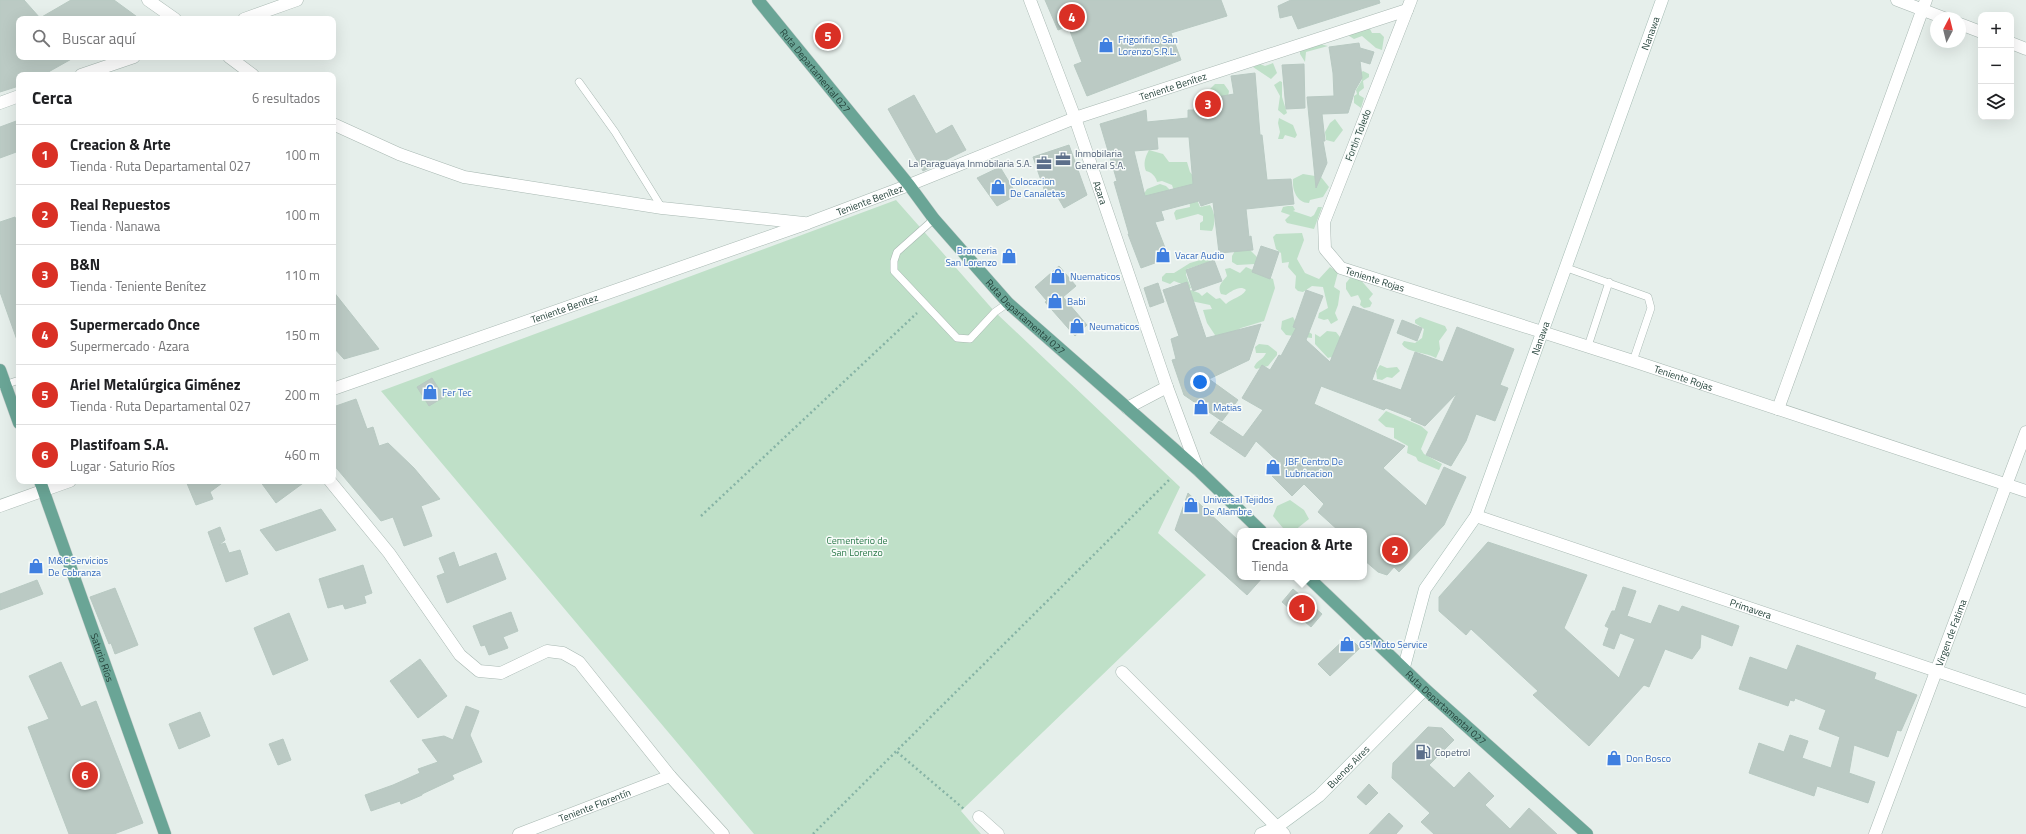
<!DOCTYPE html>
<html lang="es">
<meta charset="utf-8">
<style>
:root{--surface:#fff;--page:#f2f2f2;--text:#202124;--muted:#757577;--line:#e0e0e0;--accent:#d93025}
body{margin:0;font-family:"Titillium Web",sans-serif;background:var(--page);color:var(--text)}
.controls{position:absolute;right:12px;top:12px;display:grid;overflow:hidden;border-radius:8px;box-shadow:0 4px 16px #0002}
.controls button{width:36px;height:36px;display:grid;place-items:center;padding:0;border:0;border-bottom:1px solid var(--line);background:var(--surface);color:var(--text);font:20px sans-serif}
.compass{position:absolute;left:1930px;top:12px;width:36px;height:36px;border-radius:50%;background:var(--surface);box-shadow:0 4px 16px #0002;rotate:7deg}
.you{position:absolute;left:1200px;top:382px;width:14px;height:14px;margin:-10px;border:3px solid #fff;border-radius:50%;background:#1a73e8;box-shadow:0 0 0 6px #1a73e833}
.badge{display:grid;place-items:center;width:26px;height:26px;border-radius:50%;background:var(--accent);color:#fff;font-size:13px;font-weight:700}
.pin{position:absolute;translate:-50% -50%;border:2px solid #fff;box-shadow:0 1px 4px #0006}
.popup{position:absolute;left:1237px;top:528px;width:130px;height:52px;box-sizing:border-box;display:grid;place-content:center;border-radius:8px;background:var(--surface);filter:drop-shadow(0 1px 3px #0005);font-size:13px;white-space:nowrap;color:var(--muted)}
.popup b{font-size:15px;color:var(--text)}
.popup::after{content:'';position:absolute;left:50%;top:100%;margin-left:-8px;border:8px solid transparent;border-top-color:var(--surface)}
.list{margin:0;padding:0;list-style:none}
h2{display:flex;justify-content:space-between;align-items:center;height:52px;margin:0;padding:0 16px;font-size:17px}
h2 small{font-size:13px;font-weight:400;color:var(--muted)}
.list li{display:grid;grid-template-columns:26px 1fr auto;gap:12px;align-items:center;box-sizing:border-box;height:60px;padding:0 16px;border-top:1px solid var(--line)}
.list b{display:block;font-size:15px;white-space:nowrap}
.list p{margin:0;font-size:13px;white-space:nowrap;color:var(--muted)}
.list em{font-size:13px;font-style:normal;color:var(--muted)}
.icon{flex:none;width:22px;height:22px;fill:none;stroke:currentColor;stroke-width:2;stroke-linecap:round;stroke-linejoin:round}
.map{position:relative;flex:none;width:2026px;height:834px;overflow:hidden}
.search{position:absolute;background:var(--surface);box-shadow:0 4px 16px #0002;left:16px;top:16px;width:320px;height:44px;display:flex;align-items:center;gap:10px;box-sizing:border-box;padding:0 14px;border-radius:8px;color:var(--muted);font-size:15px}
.panel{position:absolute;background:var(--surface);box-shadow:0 4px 16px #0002;left:16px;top:72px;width:320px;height:412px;border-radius:8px}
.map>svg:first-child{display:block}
</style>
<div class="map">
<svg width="2026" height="834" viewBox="0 0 2026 834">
<rect width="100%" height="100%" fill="#e6efeb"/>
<g fill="#bfe0c8">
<path d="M1369,27L1372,33H1380L1384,37L1382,50L1376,48L1362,36L1354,39L1343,32Z"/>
<path d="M1320,44L1328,46L1306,52L1305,62L1300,54V48Z"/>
<path d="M1273,63L1277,73L1271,79L1253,67L1260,64L1265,66Z"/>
<path d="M1363,71L1369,74V77L1363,81L1364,88L1359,92V95L1364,98L1361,108L1354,103V96L1357,94L1356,90L1362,80L1359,74Z"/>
<path d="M1280,81L1282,82V97L1287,113L1284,115L1278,110L1280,96L1274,85Z"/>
<path d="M1215,84H1224L1229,91L1228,97L1206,100L1203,96Z"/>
<path d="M1279,118L1293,125L1297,135L1295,138L1285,135L1283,139H1278L1280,132L1278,123Z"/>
<path d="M1335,119L1343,130L1334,142L1326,140L1325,132L1330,123Z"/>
<path d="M1149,150L1163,154L1169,162H1187L1190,172L1199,183L1174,191L1172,185L1162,181L1157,182C1156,176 1151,172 1146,171C1143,164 1145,157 1149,150Z"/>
<path d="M1303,174L1321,177L1329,187L1323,197L1310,200L1309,203C1297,203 1292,190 1293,179Z"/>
<path d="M1160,184L1166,186L1169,189L1168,198L1161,204L1143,195L1147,189Z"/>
<path d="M1196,197L1200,207L1210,205C1215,212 1216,223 1212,231L1200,230V223L1203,221V216L1198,214L1176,220L1174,213L1176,210L1190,207L1189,198Z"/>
<path d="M896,200L995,312L1180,487L1158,533L1206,575L961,811L981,834H754L381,391Z"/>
<path d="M1288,206H1293L1295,210L1293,211L1311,217L1314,215L1318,207H1322L1314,229L1287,223L1285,220L1290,215L1281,212L1283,207Z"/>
<path d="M1302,233L1304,240L1297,259L1305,273L1319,279L1330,267L1338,272L1334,287L1340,291L1338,305L1335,313L1338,320L1331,324L1328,319L1324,320L1318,318L1319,313L1328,308L1323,287L1312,286L1303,292L1298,291L1295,288L1296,276L1288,267L1289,262L1282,263L1281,253L1276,249L1273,237L1276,234Z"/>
<path d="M1248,248L1259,259L1255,264L1237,265L1232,262V256L1236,249Z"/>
<path d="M1214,256L1218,259L1187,269L1186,275L1191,288L1189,289L1187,286L1174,281L1170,284L1162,281V277L1166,273H1174L1190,263Z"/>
<path d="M1246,267L1273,279L1275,288L1264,321L1241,328L1222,339L1217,338L1207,323L1203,310L1212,309L1210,305L1191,301L1182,296L1191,290L1199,293L1202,296L1207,292L1216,299L1220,298L1226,304C1232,298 1241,298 1246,290C1240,285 1232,291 1226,295L1221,294C1217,286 1222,282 1227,276L1225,269L1230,268L1240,273Z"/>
<path d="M1350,278H1359L1373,294L1369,299L1372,303L1370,307L1364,308L1360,305L1361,301L1358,295L1351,297L1346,289V283Z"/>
<path d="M1293,317L1297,325L1312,334V338L1286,335L1281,329L1282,321Z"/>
<path d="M1420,317L1445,326L1447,330L1439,341L1440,349L1436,358C1426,352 1407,353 1402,344L1404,341L1415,343L1422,338L1424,329L1415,323V320Z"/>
<path d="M1327,331L1336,332L1344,342L1335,363L1331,357L1328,358L1315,344V334L1320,337Z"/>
<path d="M1259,344L1268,345L1277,352V355L1268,366L1256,369L1254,367C1257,360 1263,360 1266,353H1256L1255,347Z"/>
<path d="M1380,365L1387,368L1397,367L1400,371L1392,378L1387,377L1382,380L1377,379L1376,371Z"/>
<path d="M1386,411L1421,426L1428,432L1421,449L1424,454L1442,464L1439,470L1418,461L1416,457L1407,453L1408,446L1394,438V428L1386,427L1378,420Z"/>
<path d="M1290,500L1304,510L1309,519L1294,531L1283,528L1273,516L1277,506Z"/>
</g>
<g fill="#bbcac4" stroke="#b8c9c2" fill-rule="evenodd">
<path d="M0,0H24L40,18L71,0H114L140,19H19V57H75L43,75H19V86L0,92Z"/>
<path d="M1045,0H1221L1227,16L1171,33L1181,60L1087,96L1074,65L1082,62L1068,26L1058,30Z"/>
<path d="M1291,0H1379L1380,3L1298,29L1292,15L1280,18L1278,6Z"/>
<path d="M1359,43L1360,48L1374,52L1370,64L1360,61L1362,78L1355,90L1348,113L1322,114L1325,141H1323L1327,163L1316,188L1307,97L1334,96L1333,73L1329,47Z"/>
<path d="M1304,64L1305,108L1286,109L1282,65Z"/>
<path d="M1255,73L1260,135H1262L1267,180L1291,179L1294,204L1246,209L1249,237L1251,236L1253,250L1219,253L1213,202L1201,206L1199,201L1161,211L1164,220L1155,222L1169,258L1141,268L1128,234H1129L1114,182L1117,181L1100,124L1146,110L1147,122L1188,118V110H1201L1199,100L1234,94L1231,76ZM1157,137H1189L1193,184L1145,196L1134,151L1158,149Z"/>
<path d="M914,95L936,134L952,125L966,150L923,171L888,109Z"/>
<path d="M19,120V151L0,158V127Z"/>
<path d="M1069,145L1087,195L1064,208L1053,189L1045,192L1033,157Z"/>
<path d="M1000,167L1017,195L997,206L977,178Z"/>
<path d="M15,217L19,228V340H17L0,292V222Z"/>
<path d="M1261,246L1279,252L1270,279L1252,272Z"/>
<path d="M1214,260L1222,281L1193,291L1186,270Z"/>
<path d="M1059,266L1076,286L1063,297L1087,325L1075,336L1045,302L1047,301L1035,287Z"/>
<path d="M1187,282L1206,338L1261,324L1249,360L1209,379L1238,400L1222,421L1184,395L1172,360L1176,359L1171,339L1179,336L1163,290Z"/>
<path d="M1158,283L1164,302L1150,307L1144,288Z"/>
<path d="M1306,290L1323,296L1306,340L1330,362L1353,306L1394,320L1372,380L1401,390L1415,352L1443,362L1457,327L1514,349L1500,385L1508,388L1495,421L1476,414L1466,441L1451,466L1426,455L1457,393L1425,426L1411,420L1412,418L1386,408L1384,410L1321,386L1314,404L1405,446L1383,468L1426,506L1444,467L1466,477L1444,525L1399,572L1394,567L1387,575L1378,572L1364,560V531H1339L1318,512L1324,504L1304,484L1292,496L1272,476L1282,465L1256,441L1245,457L1210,433L1219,421L1243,437L1263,410L1242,398L1262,365L1270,370L1279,355L1281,356L1296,328L1293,327Z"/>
<path d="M333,291L379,349L344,359L333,347Z"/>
<path d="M1402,320L1422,328L1417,341L1397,333Z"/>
<path d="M432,378L444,397L429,406L417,387Z"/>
<path d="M356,399L367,429L373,427L379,446L388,443L414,468L440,499L421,506L432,536L404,546L393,517L381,521L333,464V407Z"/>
<path d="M186,481H225L210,492L213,499L196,505Z"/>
<path d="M260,481H306L276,503Z"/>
<path d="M1188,493L1240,542V577H1263L1247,595L1175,530Z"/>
<path d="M321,509L336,530L276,551L260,530Z"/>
<path d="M220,527L225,540L219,545L225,543L229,553L240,550L248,574L226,582L208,532Z"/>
<path d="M1488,542L1587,575L1564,628L1619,678L1635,639L1620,633L1614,649L1603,645L1609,628L1605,626L1612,611H1615L1623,587L1636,591L1627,616L1651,624L1659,605L1679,612L1682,606L1739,626L1732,646L1701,634L1700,648L1692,659L1665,649L1649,687L1644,685L1589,746L1533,695L1538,691L1471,629L1466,635L1439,611V597Z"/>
<path d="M454,552L459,567L496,553L506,579L447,603L437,576L445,573L439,558Z"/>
<path d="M363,565L372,593L364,596L366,603L345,609L343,604L328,608L319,579Z"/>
<path d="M37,580L43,594L0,610V594Z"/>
<path d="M115,588L138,645L115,654L111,643L109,644L90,597Z"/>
<path d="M1293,589L1322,614L1311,627L1282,602Z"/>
<path d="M511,612L518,631L503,637L508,648L489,655L485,645L481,646L473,626Z"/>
<path d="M289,613L308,660L273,675L254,628Z"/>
<path d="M1348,636L1360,648L1330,676L1318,664Z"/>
<path d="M1797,645L1876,673L1874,679L1917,695L1901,731L1897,730L1888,757L1854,745L1849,773L1875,782L1868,803L1817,786L1814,796L1749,773L1759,743L1784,752L1790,735L1808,741L1802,758L1831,768L1840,737L1819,729L1826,710L1795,698L1794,701L1790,700L1788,706L1739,689L1750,657L1787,670Z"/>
<path d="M420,659L447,696L418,718L390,681Z"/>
<path d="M61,662L81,707L96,701L143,823L114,834H69L28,727L49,719L29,676Z"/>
<path d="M466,706L479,711L470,735L482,762L452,775L454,779L422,794V795L401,804L400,801L371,811L365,795L393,785L420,773L418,769L438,762L422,740L444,736L453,740Z"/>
<path d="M200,712L210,736L179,749L169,724Z"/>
<path d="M1428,727L1442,728L1454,740L1429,765L1454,788L1469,772L1494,796L1485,805L1510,829L1529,808L1557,834H1434L1421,822L1430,813L1392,778L1393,763Z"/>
<path d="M283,739L291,760L278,765L269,744Z"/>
<path d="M1369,784L1378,793L1366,805L1357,797Z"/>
<path d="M1389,813L1403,826L1396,834H1369Z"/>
</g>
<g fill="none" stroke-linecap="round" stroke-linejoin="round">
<g stroke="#a8b8b2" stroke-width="8">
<g id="lane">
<path d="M579,82L615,132L662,208"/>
<path d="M934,219L897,252L894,261V271L957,338L970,339L995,312L1008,303"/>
<path d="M1567,268L1648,297L1651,308L1633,361"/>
<path d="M1588,346L1609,282"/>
<path d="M2,386L19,380"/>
</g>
</g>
<g stroke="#a8b8b2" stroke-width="13">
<g id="street">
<path d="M148,0L175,19"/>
<path id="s1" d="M1030,0L1075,118L1167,387L1198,470"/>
<path id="s2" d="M1411,0L1324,222L1325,249L1341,268L1633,361L2026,491"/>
<path d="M1897,0L1944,18"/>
<path d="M244,19L297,0"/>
<path d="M1960,24L1981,32"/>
<path d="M2011,43L2026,49"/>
<path d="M229,57L253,75"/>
<path d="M81,75L134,57"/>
<path d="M0,103L19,96"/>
<path d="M333,124L399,154L464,177L662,208L804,223"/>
<path id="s3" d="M333,389L808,223L909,185L1075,118L1407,10"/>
<path d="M1127,408L1167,387"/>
<path d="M1778,409L1926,0"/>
<path d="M330,481L389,553L460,655L479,671L501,673L547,651L563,653L579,662L670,776L723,834"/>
<path d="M0,506L70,481"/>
<path id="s4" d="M1476,516L2026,701"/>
<path d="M1122,672L1284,834"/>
<path d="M979,817L998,834"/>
<path id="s5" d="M519,834L670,776"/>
<path id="s6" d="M1875,834L2026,432"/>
</g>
</g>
<g stroke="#a4bbb3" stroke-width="13">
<g id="secondary">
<path id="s7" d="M1404,667L1425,589L1476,516L1662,0"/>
<path id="s8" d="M1261,834L1277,827L1319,796L1425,689"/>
</g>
</g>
<g stroke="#c2cac8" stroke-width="13">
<g id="primary">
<path id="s9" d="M758,0L909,185L934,219L1008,303L1198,470L1261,531"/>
<path d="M0,370L19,423"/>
<path id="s10" d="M40,481L165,834"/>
<path id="s11" d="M1308,577L1425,689L1587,834"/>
</g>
</g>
<g stroke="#86b3a5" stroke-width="2.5" stroke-dasharray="2 3" stroke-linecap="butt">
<path d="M701,516L917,313"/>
<path d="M897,752L964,809"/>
<path d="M813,834L1171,478"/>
</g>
<use href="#lane" stroke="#fff" stroke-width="7"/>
<use href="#street" stroke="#fff" stroke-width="12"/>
<use href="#secondary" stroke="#fff" stroke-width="12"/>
<use href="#primary" stroke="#6aa596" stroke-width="12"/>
</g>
<defs>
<g id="shop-bare" transform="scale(1.2)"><path d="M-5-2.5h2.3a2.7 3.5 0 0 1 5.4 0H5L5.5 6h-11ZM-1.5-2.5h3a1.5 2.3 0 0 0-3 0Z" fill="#3f7fe0" stroke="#f7fbf9" stroke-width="2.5" paint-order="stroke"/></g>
<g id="office-bare" transform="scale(1.2)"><path d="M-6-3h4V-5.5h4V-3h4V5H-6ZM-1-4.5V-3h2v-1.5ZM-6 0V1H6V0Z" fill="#5c6f8a" stroke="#f7fbf9" stroke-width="2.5" paint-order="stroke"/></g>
<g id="fuel-bare" transform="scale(1.2)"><path d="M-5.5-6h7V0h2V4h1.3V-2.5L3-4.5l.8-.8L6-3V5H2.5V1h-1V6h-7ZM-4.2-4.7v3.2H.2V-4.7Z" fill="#5c6f8a" stroke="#f7fbf9" stroke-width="2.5" paint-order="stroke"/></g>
</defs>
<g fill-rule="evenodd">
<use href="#shop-bare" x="1106" y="45"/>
<use href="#office-bare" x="1063" y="159"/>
<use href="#office-bare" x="1044" y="163"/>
<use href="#shop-bare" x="998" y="187"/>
<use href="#shop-bare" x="1163" y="255"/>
<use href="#shop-bare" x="1009" y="256"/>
<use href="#shop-bare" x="1058" y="276"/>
<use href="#shop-bare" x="1055" y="301"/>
<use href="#shop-bare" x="1077" y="326"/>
<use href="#shop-bare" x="430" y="392"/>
<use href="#shop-bare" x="1201" y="407"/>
<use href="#shop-bare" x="1273" y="467"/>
<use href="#shop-bare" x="1191" y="505"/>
<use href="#shop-bare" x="36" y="566"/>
<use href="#shop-bare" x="1347" y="644"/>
<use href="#fuel-bare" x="1423" y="752"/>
<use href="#shop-bare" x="1614" y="758"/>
</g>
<g text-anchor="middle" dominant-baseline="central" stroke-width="3" stroke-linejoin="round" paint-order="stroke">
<g font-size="10" fill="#24423a" stroke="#f7fbf9">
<text stroke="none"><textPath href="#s7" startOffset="683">Nanawa</textPath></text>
<text stroke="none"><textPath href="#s9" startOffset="91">Ruta Departamental 027</textPath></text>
<text stroke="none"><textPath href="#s3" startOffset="893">Teniente Benítez</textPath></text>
<text transform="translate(1358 135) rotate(-69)">Fortin Toledo</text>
<text stroke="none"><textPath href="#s1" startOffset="205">Azara</textPath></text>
<text stroke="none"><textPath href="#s3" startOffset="569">Teniente Benítez</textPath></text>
<text stroke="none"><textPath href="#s2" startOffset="326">Teniente Rojas</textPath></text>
<text stroke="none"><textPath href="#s3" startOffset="245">Teniente Benítez</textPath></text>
<text stroke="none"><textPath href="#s9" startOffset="415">Ruta Departamental 027</textPath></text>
<text stroke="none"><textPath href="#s7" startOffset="359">Nanawa</textPath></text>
<text stroke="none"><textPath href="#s2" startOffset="650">Teniente Rojas</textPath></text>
<text stroke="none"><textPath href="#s4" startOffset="290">Primavera</textPath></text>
<text stroke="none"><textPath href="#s6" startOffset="215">Virgen de Fatima</textPath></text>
<text stroke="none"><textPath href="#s10" startOffset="187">Saturio Ríos</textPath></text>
<text stroke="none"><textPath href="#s11" startOffset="190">Ruta Departamental 027</textPath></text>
<text stroke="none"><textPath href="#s8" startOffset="111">Buenos Aires</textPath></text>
<text stroke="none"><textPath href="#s5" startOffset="81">Teniente Florentín</textPath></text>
</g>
<g font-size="10" fill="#366cbe" stroke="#f7fbf9" text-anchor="start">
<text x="1118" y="39">Frigorifico San<tspan x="1118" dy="12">Lorenzo S.R.L.</tspan></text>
<text x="1010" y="181">Colocacion<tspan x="1010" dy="12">De Canaletas</tspan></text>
<text x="997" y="250" text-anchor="end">Bronceria<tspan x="997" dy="12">San Lorenzo</tspan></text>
<text x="1175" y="255">Vacar Audio</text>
<text x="1070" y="276">Nuematicos</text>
<text x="1067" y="301">Babi</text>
<text x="1089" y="326">Neumaticos</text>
<text x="442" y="392">Fer Tec</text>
<text x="1213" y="407">Matias</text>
<text x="1285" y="461">JBF Centro De<tspan x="1285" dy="12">Lubricacion</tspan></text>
<text x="1203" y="499">Universal Tejidos<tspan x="1203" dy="12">De Alambre</tspan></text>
<text x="48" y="560">M&amp;C Servicios<tspan x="48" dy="12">De Cobranza</tspan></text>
<text x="1359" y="644">GS Moto Service</text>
<text x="1626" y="758">Don Bosco</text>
</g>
<g font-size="10" fill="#4e5e75" stroke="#f7fbf9" text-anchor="start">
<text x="1075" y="153">Inmobilaria<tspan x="1075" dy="12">General S.A.</tspan></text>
<text x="1032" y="163" text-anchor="end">La Paraguaya Inmobilaria S.A.</text>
<text x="1435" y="752">Copetrol</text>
</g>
<g font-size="10" fill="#2d7a4b" stroke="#f7fbf9">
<text x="857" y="540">Cementerio de<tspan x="857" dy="12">San Lorenzo</tspan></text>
</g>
</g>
</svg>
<div class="controls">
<button>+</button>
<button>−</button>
<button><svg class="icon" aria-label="layers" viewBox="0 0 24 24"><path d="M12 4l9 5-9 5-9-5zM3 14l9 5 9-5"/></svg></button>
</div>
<svg class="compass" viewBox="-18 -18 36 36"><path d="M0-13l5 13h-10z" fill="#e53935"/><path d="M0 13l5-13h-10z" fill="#757577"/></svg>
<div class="you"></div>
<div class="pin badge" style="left:1302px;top:608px">1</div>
<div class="popup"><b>Creacion &amp; Arte</b>Tienda</div>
<div class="pin badge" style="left:1395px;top:550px">2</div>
<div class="pin badge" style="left:1208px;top:104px">3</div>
<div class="pin badge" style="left:1072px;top:17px">4</div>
<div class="pin badge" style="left:828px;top:36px">5</div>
<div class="pin badge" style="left:85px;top:775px">6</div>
<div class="search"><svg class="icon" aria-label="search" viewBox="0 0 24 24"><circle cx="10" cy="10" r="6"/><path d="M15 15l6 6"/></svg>Buscar aquí</div>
<section class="panel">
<h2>Cerca<small>6 resultados</small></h2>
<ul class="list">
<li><span class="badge">1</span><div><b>Creacion &amp; Arte</b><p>Tienda · Ruta Departamental 027</p></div><em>100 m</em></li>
<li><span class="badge">2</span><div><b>Real Repuestos</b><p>Tienda · Nanawa</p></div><em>100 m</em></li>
<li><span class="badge">3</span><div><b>B&amp;N</b><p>Tienda · Teniente Benítez</p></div><em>110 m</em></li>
<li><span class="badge">4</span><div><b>Supermercado Once</b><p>Supermercado · Azara</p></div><em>150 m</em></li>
<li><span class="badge">5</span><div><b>Ariel Metalúrgica Giménez</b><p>Tienda · Ruta Departamental 027</p></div><em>200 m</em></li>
<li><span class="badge">6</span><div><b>Plastifoam S.A.</b><p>Lugar · Saturio Ríos</p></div><em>460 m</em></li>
</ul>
</section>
</div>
